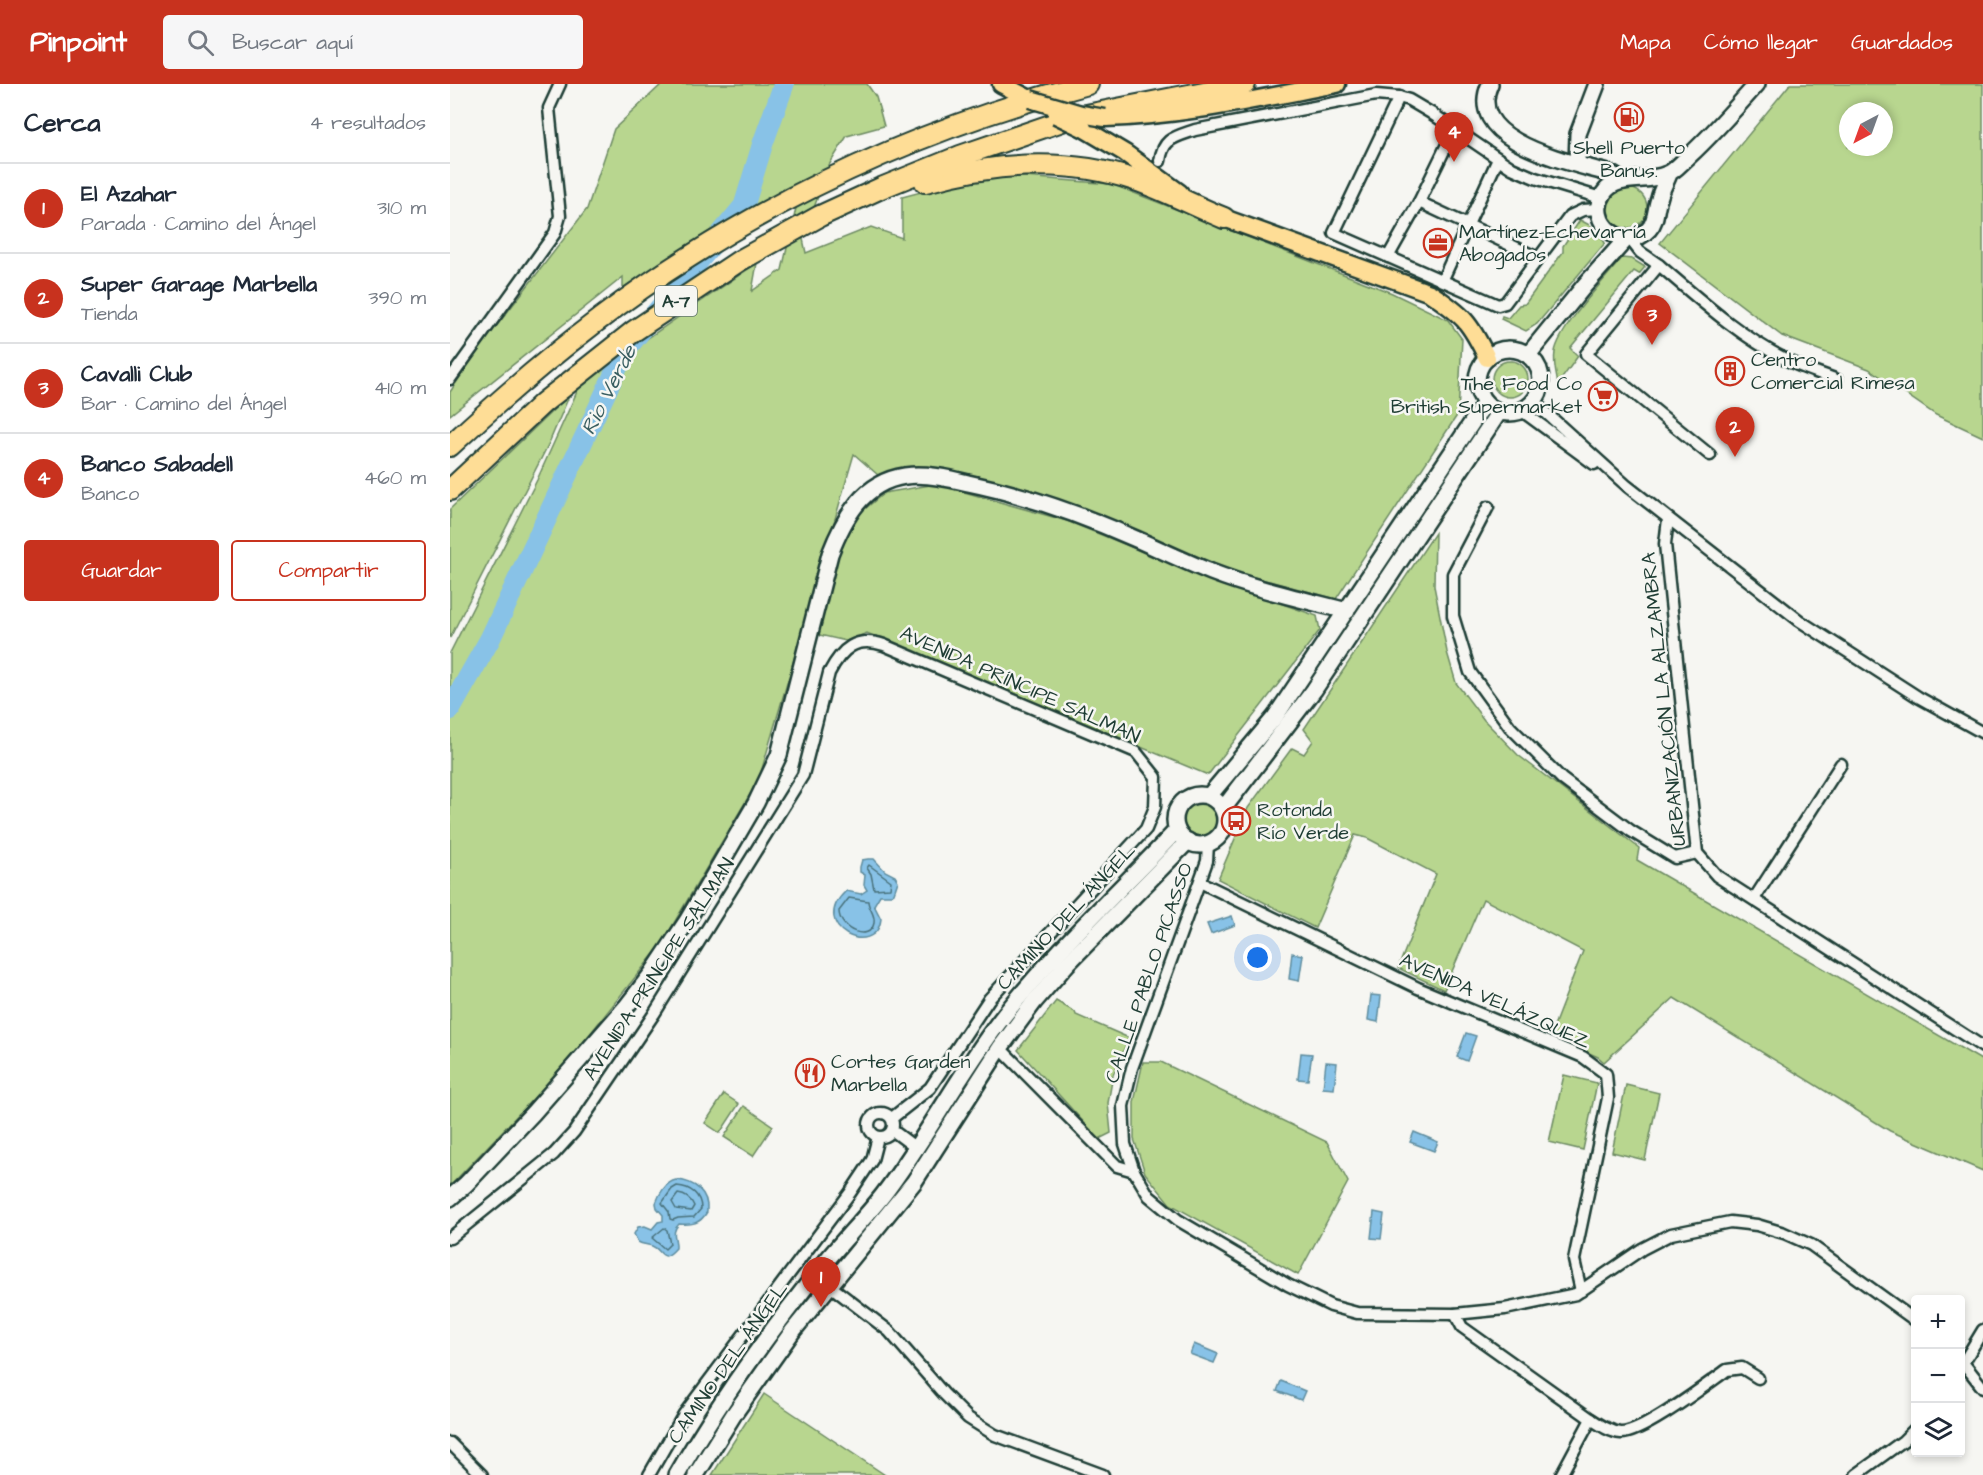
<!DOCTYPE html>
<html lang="es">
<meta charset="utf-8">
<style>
:root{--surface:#fff;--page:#f6f6f7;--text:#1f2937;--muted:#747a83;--line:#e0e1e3;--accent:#c8321e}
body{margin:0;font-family:"Architects Daughter",sans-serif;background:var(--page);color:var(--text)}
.controls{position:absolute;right:18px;bottom:18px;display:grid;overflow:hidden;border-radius:6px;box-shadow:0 3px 9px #0003}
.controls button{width:54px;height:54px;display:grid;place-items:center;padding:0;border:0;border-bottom:2px solid var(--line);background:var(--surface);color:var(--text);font:30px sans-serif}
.compass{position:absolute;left:1389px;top:18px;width:54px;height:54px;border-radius:50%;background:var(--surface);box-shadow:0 3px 9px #0003;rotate:221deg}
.you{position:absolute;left:808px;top:874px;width:21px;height:21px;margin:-15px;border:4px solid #fff;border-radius:50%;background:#1a73e8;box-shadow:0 0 0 9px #1a73e833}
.badge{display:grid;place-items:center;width:39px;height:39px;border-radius:50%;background:var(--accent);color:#fff;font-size:20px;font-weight:700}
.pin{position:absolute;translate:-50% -50px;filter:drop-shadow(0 2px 3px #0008)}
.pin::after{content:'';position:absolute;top:32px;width:21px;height:18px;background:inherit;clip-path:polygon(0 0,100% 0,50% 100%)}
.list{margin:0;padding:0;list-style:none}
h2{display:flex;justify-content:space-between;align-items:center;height:78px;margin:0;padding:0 24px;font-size:26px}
h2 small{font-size:20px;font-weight:400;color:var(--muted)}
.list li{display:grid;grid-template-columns:39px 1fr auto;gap:18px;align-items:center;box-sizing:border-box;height:90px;padding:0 24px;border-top:2px solid var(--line)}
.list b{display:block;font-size:22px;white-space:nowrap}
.list p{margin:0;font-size:20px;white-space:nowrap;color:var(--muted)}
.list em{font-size:20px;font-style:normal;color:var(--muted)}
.actions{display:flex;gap:12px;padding:18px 24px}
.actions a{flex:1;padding:14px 0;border:2px solid var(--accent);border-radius:6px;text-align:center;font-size:21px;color:var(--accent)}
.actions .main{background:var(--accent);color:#fff}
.icon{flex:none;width:33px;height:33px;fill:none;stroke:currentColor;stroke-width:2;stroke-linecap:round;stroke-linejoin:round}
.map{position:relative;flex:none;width:1533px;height:1391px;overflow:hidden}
header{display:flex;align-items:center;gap:36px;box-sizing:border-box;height:84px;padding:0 30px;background:var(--accent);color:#fff}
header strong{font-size:28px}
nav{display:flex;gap:33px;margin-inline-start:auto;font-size:21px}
.search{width:420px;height:54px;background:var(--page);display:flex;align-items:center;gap:15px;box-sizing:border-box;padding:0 21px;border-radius:6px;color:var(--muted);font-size:22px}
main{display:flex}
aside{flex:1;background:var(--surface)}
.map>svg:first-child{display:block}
</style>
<header>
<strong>Pinpoint</strong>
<div class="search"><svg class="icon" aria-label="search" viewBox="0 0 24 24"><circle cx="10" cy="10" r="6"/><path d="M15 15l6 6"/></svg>Buscar aquí</div>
<nav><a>Mapa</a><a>Cómo llegar</a><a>Guardados</a></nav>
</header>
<main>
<aside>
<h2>Cerca<small>4 resultados</small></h2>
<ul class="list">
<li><span class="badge">1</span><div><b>El Azahar</b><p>Parada · Camino del Ángel</p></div><em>310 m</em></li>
<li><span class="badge">2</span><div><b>Super Garage Marbella</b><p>Tienda</p></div><em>390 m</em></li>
<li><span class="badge">3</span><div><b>Cavalli Club</b><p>Bar · Camino del Ángel</p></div><em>410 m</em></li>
<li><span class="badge">4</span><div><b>Banco Sabadell</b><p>Banco</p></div><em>460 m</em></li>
</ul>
<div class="actions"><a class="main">Guardar</a><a>Compartir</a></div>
</aside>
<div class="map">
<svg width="1533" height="1391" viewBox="0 0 1533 1391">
<rect width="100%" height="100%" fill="#f6f6f2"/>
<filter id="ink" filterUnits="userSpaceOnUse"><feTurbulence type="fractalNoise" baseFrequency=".0167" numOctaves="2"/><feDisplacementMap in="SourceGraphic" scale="12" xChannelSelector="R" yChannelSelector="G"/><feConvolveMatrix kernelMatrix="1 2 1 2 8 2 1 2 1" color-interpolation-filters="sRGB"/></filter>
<g filter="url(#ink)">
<g fill="#b8d68f" stroke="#6c8a62" stroke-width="1.5" fill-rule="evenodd">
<path d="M212,0H417L426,13L434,42L397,52L379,81L353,155L356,169L421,143L452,154V113L539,90L661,100L942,209L998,236L1012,255L1008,330L886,515L752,479L694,450L599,413L480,383L428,391L404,370L309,695L211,861L115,981L0,1102V569L87,396L130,301L307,179L302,207L332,186L352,98L278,135L173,204V193L0,331V308L28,266L137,125L164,45Z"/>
<path d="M1340,0H1533V353L1486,331L1419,285L1332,252L1210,159ZM1398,27H1434V63H1398Z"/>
<circle cx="1177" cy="124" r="20"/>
<path d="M1130,136L1145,144L1155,159L1087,240L1076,247L1051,235L1052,232L1058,234L1069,221L1075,220L1113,168V162Z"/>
<path d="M1172,174L1182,175L1195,183L1189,190L1184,187L1120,264L1128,272L1108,300C1106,290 1103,279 1105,268C1109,244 1155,195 1172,174Z"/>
<circle cx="1060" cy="295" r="18"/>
<path d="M120,310L99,359L0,554V425Z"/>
<path d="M486,400L617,437L761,495L867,532L870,546L758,691L417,549L396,557L365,550L389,463L409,430L434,409Z"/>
<path d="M985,449L984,502L997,568L1006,599L1034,636L1068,671L1189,764L1187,776L1533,977V1087L1440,1047L1224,914L1154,978L1148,973L1100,952L1133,867L1033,815L994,906L948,884L986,790L917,754L905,751L865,844L768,795L798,724L842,664L854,670L863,657L854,645Z"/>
<circle cx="750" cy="736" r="17"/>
<path d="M606,917L625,928L626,931L679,954L663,991L658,1019L661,1049L649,1055L568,966Z"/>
<path d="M693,978H711L877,1058L898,1098L848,1191L720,1120L695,1089L684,1055V1018Z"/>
<path d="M1114,991L1147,999L1133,1066L1099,1058Z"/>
<path d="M1176,1001L1209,1009L1195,1076L1162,1068Z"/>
<path d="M274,1010L289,1020L270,1049L255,1039Z"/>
<path d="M294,1022L323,1042L303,1072L274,1053Z"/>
<path d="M314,1310L435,1391H262Z"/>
</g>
<g fill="#88c2e7" stroke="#5e8d9f" stroke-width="1.5">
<path d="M418,775H424L435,787L445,792L448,797L444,809L441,811H430L424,821L431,835C426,876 356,844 396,807L411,810L417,806L414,801L415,791L410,788V783L412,776Z"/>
<path d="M782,832L785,841L761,850L757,840Z"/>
<path d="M842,869L853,871L849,897L839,895Z"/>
<path d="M921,911L931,912L928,938L918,936Z"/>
<path d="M1016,949L1026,952L1017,977L1007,973Z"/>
<path d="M851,969L862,970L858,996L848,995Z"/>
<path d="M876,978L887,979L884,1005L873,1004Z"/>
<path d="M964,1048L988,1058L984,1067L960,1058Z"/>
<path d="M226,1096C244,1097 259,1108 257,1128C250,1140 242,1141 229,1140C220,1149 227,1154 226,1164C211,1181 213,1166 202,1162C196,1160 193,1161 188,1158L184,1150L188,1143L195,1142L202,1145L208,1138L213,1137V1131L207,1124L206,1119C209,1110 216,1098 226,1096Z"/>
<path d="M924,1128L934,1130L931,1155L921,1154Z"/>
<path d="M744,1260L768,1270L764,1279L740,1270Z"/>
<path d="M831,1297L855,1307L851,1316L827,1307Z"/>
</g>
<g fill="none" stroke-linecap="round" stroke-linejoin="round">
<g stroke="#49727c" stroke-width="1.5">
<path d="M419,781L441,797L440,804L424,805L421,790L417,784Z"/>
<path d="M399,814L418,817C418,824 426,831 424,839C420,859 389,846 389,827Z"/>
<path d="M227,1102C241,1103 251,1111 251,1125L244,1133L228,1134L223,1136L220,1135L219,1128L212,1119L222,1105Z"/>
<path d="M228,1110C236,1111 241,1115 244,1122L241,1127L226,1125L222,1118Z"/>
<path d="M214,1144L217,1146L220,1160L215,1165L202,1154Z"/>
</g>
<path stroke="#88c2e7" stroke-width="21" d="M0,626L40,555L176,265L294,122L312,62L334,0"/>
<g stroke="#1f3d34" stroke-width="15">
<g id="street">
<path d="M949,13L884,149L1048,221L1055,219L1120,132L1133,126L1148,125"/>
<path d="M710,77C713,54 725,53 745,46L926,11L949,13L959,16L981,29L1062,84L1085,94L1151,114"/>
<path d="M969,118L1088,174"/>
<path d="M1179,154L1190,168L1209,181"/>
<path d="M938,173L969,118L1005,44"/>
<path d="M992,197L1048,75"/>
<path d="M0,295L105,149L110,132L99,24L110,0"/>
<path d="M1084,318L1177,402L1350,537L1468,613L1533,649"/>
<path d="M1072,327L1144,380"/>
<path d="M1260,371L1136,270L1209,181C1249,215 1288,251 1335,275C1351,284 1370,289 1387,296"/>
<path d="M1038,423L1003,490V532L1020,588L1060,643L1112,695L1181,747L1225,774L1247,769"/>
<path d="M1218,435L1215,460L1247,769L1267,792L1533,963"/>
<path d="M758,760L757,777L682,984L673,1022L675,1060L684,1087L699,1112L728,1136L838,1201L881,1222L907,1229L1005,1230L1055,1225L1126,1210L1192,1165L1221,1150L1280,1138L1307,1141L1334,1149L1361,1161L1466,1237"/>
<path d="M750,798L968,904L1133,973L1156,990L1158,1014L1124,1176L1131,1207"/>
<path d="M1304,815L1391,680"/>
<path d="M550,964L667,1082L684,1087"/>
<circle cx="431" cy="1041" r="12"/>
<path d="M442,1046L466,1064"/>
<path d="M0,1154L104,1070L124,1048L204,930L353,691L379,589C392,564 406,552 434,561L686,668L706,693L705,723L696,745L539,915L480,1004L442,1034"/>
<path d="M379,1201L439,1247L494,1310L518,1334L545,1351L653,1391"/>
<path d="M1005,1230L1012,1243L1141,1335C1150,1341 1160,1348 1171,1349C1192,1350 1257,1300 1277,1286L1292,1284L1308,1294"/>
<path d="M1511,1276L1533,1304"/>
<path d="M1510,1284L1533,1246"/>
<path d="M0,1359L32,1391"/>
<path d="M199,1391L234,1330L400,1109L422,1076L428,1053"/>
<path d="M1111,1391L1141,1335"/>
<path d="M1406,1391L1453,1357L1466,1344"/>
</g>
</g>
<g stroke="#1f3d34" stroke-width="20">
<g id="secondary">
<path d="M1040,0C1013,59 1126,79 1161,90L1173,97"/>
<path d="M1127,79L1128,50L1147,0"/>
<path d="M1219,90C1216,98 1211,106 1209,115C1205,125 1207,136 1199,145C1176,171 1134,138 1154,109C1167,89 1197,100 1217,90C1225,87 1231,79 1238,73C1263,50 1285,25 1307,0"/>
<circle cx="1059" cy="297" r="32"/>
<path d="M1078,271L1135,201L1177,154"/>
<circle cx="750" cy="736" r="25"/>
<path d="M759,712L825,633L1035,319"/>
<path d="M773,725L864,606L1049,328"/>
<path d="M0,1114L16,1100L83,1029L176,923L203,888L237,837L306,719L329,671L380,470C394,434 413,398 455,392C475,389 498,394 518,399C576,411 632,431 686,455C711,466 736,478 761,488C805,505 851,515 897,527"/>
<path d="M227,1391C270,1315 322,1244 377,1176C395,1154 415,1134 433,1111C475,1056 507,994 549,938C602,869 667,809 727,746"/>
<path d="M246,1391L284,1330L342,1248L464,1098L550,964L584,918L617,880L738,757"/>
</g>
</g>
<g stroke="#1f3d34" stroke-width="21">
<g id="primary">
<path d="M551,0L580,15"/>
<path d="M655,34C733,32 811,14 887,0"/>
<path d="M633,44L675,69L730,109"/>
<path d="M763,128L774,134L980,209C1013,231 1020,238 1037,274"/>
</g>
</g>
<g stroke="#1f3d34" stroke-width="24">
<g id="highway">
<path d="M475,98C544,79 616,73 685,96C715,106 744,122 774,134"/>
<path d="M0,362C74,293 153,227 239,173C362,95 497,37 638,0"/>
<path d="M0,406L93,319L184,247L289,177L370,132L431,104L510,72L621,34L795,0"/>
</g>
</g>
<use href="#street" stroke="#f6f6f2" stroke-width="10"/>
<use href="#secondary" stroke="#f6f6f2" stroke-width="15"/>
<use href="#primary" stroke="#fedd96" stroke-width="16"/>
<use href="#highway" stroke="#fedd96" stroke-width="20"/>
<g stroke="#1f3d34" stroke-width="21" stroke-linecap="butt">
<g id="primary-bridge">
<path d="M580,15L631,30L655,34"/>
<path d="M606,31L633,44"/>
</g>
</g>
<use href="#primary-bridge" stroke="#fedd96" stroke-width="16"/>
</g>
</g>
<defs>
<g id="fuel-ring" transform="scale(1.5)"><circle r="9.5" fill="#f6f6f2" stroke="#c8321e" stroke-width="1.5"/><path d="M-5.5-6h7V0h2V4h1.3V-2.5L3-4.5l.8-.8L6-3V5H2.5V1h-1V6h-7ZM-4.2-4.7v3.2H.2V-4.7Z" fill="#c8321e"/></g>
<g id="office-ring" transform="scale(1.5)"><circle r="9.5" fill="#f6f6f2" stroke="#c8321e" stroke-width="1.5"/><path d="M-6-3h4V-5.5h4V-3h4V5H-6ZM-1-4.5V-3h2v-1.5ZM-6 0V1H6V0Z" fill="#c8321e"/></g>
<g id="building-ring" transform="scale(1.5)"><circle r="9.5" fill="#f6f6f2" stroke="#c8321e" stroke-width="1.5"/><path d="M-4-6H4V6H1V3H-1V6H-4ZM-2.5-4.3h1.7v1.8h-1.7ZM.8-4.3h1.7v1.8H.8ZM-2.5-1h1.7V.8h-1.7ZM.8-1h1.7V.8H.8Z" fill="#c8321e"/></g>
<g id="supermarket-ring" transform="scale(1.5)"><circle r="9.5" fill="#f6f6f2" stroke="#c8321e" stroke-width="1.5"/><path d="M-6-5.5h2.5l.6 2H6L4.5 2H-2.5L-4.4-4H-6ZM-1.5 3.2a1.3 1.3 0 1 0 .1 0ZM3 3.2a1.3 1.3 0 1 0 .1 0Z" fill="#c8321e"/></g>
<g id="bus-ring" transform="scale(1.5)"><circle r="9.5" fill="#f6f6f2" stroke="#c8321e" stroke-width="1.5"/><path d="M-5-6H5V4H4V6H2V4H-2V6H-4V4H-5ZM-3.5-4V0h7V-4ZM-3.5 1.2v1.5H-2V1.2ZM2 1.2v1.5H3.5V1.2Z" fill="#c8321e"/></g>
<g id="restaurant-ring" transform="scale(1.5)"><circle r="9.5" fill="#f6f6f2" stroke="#c8321e" stroke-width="1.5"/><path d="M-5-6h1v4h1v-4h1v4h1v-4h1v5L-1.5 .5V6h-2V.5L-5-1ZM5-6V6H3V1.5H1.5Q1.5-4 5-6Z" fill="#c8321e"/></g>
</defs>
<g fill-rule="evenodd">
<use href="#fuel-ring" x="1179" y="33"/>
<use href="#office-ring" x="988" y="159"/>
<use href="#building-ring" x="1280" y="287"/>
<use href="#supermarket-ring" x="1153" y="312"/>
<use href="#bus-ring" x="786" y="737"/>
<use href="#restaurant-ring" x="360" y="989"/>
</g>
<g text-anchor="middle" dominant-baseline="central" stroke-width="5" stroke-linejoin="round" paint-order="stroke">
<rect fill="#f6f6f2" stroke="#60746d" stroke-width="1.5" x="205" y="202" width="42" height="30" rx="4.5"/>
<g font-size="18" font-weight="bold" fill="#1f3d34">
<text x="226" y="217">A-7</text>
</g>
<g font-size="20" fill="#1f3d34" stroke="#f6f6f2" text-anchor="start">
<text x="1179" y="64" text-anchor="middle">Shell Puerto<tspan x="1179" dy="23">Banus.</tspan></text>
<text x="1009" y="148">Martínez-Echevarría<tspan x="1009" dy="23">Abogados</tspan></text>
<text x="1301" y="276">Centro<tspan x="1301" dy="23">Comercial Rimesa</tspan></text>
<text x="1132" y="300" text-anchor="end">The Food Co<tspan x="1132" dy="23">British Supermarket</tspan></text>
<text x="807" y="726">Rotonda<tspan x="807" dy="23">Río Verde</tspan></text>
<text x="381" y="978">Cortes Garden<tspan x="381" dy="23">Marbella</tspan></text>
</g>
<g font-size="20" fill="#1f3d34" stroke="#f6f6f2">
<text transform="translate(570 601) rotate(24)">AVENIDA PRÍNCIPE SALMAN</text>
<text transform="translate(1214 615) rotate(-96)">URBANIZACIÓN LA ALZAMBRA</text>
<text transform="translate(616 833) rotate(-47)">CAMINO DEL ÁNGEL</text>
<text transform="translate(209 885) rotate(-57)">AVENIDA PRINCIPE SALMAN</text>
<text transform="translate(699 889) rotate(-71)">CALLE PABLO PICASSO</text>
<text transform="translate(1045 917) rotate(24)">AVENIDA VELÁZQUEZ</text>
<text transform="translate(278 1279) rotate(-55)">CAMINO DEL ÁNGEL</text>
</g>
<g font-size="21" font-style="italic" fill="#395e61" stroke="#f6f6f2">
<text transform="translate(159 306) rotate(-63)">Rio Verde</text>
</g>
</g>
</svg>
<div class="controls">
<button>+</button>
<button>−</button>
<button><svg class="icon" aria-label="layers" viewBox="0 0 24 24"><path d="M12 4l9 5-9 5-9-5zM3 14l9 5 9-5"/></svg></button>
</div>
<svg class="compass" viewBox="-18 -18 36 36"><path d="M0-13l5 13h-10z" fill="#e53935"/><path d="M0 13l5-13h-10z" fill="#747a83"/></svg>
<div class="you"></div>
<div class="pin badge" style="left:371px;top:1223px">1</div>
<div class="pin badge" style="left:1285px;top:373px">2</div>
<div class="pin badge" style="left:1202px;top:261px">3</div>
<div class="pin badge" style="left:1004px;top:78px">4</div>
</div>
</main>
